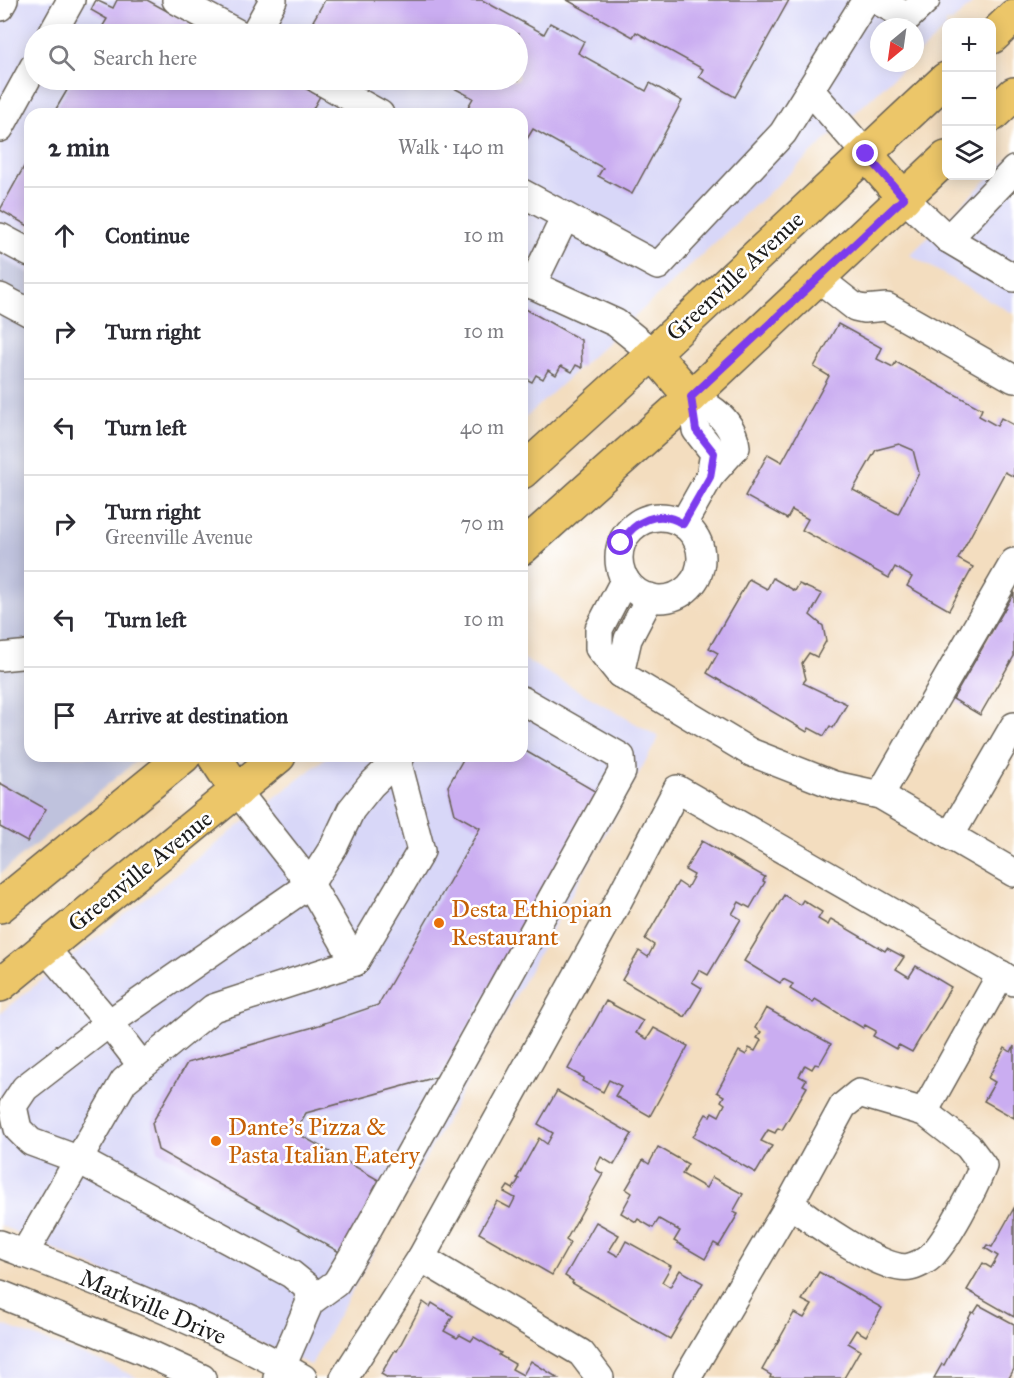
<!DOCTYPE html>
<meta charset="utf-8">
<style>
:root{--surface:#fff;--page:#f2f2f3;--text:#2b2b33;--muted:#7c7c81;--line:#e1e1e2}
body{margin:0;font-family:"IM FELL Great Primer",serif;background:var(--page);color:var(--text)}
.controls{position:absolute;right:18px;top:18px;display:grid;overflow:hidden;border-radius:12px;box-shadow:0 3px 15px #0003}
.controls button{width:54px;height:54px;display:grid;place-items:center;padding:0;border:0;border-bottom:2px solid var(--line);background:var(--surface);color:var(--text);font:30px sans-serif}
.compass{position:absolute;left:870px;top:18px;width:54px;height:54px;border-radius:50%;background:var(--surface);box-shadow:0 3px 15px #0003;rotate:209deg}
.stop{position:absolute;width:18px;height:18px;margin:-14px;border:4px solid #7c3aed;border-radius:50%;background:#fff}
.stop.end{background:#7c3aed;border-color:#fff;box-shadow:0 2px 6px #0008}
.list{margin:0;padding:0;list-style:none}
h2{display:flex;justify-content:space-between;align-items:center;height:78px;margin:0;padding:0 24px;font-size:26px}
h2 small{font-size:20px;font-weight:400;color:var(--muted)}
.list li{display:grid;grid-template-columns:39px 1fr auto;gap:18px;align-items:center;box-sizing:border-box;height:96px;padding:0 24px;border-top:2px solid var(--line)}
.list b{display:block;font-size:22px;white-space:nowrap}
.list p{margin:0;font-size:20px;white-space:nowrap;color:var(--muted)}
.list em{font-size:20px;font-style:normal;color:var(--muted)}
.icon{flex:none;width:33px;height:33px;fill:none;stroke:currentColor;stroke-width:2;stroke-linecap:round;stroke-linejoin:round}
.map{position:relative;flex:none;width:1014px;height:1378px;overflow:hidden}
.search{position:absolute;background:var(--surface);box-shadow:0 3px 15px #0003;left:24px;top:24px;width:504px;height:66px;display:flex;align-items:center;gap:15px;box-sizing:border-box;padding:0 21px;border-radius:33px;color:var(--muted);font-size:22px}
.panel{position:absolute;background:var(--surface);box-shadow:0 3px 15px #0003;left:24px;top:108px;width:504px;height:654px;border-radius:18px}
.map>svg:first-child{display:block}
</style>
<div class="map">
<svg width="1014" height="1378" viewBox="0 0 1014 1378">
<rect width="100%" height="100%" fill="#fff"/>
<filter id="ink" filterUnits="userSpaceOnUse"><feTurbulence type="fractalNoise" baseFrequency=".0167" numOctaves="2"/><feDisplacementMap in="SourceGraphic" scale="12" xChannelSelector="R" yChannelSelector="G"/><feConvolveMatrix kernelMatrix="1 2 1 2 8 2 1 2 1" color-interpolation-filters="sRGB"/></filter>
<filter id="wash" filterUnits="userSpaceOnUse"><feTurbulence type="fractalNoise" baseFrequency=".008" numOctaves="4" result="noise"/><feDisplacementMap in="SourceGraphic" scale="24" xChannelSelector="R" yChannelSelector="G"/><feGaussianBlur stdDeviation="1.35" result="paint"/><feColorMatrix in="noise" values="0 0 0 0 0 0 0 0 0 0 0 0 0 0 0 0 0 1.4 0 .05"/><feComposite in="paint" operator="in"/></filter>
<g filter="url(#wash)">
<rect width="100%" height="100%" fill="#f3ddbf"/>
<g fill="#d8d7f8" fill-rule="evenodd">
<path d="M0,0H976L952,22H946V28L915,57V27H879V63H909L522,421V114H30V274L0,257ZM34,34H518V80H34Z"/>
<path d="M1014,153V314L910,255Z"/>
<path d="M522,658L659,737L311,1365L0,1225V1013L328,756H522Z"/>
<path d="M0,1324L103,1362L138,1378H0Z"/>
</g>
<path fill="#bfc2dd" d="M0,257L30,274V756H142L0,874Z"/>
<g id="blocks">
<g fill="#caadf1" fill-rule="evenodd">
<path d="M96,0L113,8L117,0H147L209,34H98L107,19L91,10Z"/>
<path d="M325,0H482L544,34L550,23L584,41L578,53L646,91L650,83L682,101L632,194L598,176L603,168L533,129L527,139L522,136V114H481L468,107L473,98L439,80H518V34H357L352,32L351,34H337L313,21Z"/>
<path d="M567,0H789L735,97L699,77L703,69L636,32L633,37Z"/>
<path d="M73,80H289L320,96L310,114H53Z"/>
<path d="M30,156V227L0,210Z"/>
<path d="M522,307L581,340L582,368L576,365L572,372L561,366L556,375L548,370L543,379L536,375L532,382L524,378L522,382Z"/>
<path d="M838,324L882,348L877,359L893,367L896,362L982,409L979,416L997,426L1001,418L1014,425V477L1005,472L958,559L973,567L949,610L907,586L912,577L895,567L889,578L802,530L808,519L792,510L787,519L745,496L768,454L782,462L829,376L814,367ZM899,444L913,450L919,473L898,514L853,490L876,450Z"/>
<path d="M773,578L795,591L799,584L822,594L810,615L823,626L826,641L817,657L809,653L802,663L806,679L803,683L847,704L833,728L830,726L824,736L809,728L807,732L707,673L718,653L709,648L749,579L767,589Z"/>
<path d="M1014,593V656L980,715L953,699Z"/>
<path d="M522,749L598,793L440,1076L306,1113L295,1132L382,1182L341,1253L158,1150L152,1123L187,1063L310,1028L378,1005L480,828L455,814L448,786L465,756H522Z"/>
<path d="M0,783L46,809L27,842L0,827Z"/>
<path d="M702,841L765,877L763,881L765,882L750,908L739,902L732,914L741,919L708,975L699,970L692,982L702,988L685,1017L622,980L639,951L648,957L654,945L645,939L678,882L687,888L694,875L685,870Z"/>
<path d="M784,895L800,905L803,900L822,912L818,919L828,925L831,919L885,951L887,948L904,957L896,969L909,977L916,966L951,987L912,1052L899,1045L896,1049L873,1036L876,1031L865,1025L863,1028L815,999L813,1003L790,989L793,984L783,979L780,983L744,961Z"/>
<path d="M606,1001L643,1021L636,1033L647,1039L654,1028L688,1046L650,1116L615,1096L621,1086L609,1080L603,1092L582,1081L584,1078L568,1069Z"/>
<path d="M766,1008L831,1044L819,1065L815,1064L812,1069L805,1065L799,1076L806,1080L803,1085L807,1087L782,1130L778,1128L775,1133L768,1130L761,1141L772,1146L756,1173L693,1137L706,1114L710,1116L712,1112L719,1116L725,1104L721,1101L724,1096L717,1092L739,1051L746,1055L749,1048L755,1051L761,1040L757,1038L761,1032L755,1028Z"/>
<path d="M1014,1046V1118L984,1101L995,1082L988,1078L1005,1048L1011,1052Z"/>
<path d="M557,1091L632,1134L614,1165L601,1157L595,1169L603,1174L566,1240L570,1243L552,1275L479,1233L497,1201L510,1208L515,1198L504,1192L508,1186L513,1189L519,1179L517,1178L539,1138L547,1144L553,1133L538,1124Z"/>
<path d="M658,1147L688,1164L682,1174L706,1188L712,1177L743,1194L733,1212L738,1214L719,1246L714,1243L705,1259L674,1241L680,1231L659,1219L653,1228L638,1219L636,1222L621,1213L632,1193L626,1189L643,1160L649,1164Z"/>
<path d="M1014,1208V1317L967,1290L983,1263L991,1268L998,1256L985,1248L987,1245L992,1247Z"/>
<path d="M596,1222L619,1235L609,1251L618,1256L626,1241L671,1266L662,1282L670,1287L680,1270L703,1283L670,1339L572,1283L573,1281L565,1276Z"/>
<path d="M819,1272L882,1308L866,1336L856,1330L848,1343L860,1350L844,1378H770L771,1375L762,1370L794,1313L804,1318L812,1305L802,1300Z"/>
<path d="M423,1302L430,1307L432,1303L453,1316L444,1331L457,1338L460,1335L471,1341L474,1337L501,1353L499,1355L515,1364L512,1369L523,1375L531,1361L558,1378H388L381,1374L395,1350L397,1351Z"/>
<path d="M979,1305L1014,1324V1369L1009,1378H934L942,1364L944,1365L972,1312L974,1313Z"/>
</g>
</g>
</g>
<g filter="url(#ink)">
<use href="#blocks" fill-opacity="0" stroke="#676055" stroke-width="1.5"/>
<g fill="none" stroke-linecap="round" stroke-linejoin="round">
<g stroke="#676055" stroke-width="30">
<g id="minor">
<path d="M176,0L239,34"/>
<path d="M876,0L908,17L926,0"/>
<path d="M0,7L4,0"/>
<path d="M52,34L71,0"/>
<path d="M254,34L273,0"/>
<path d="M319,80L380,114"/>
<path d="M810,90L866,154"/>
<path d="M0,128L34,66"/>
<path d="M522,193L658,266L783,133L866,0"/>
<path d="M904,198L948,239L1014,278"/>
<path d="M0,237L30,253"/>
<path d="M948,239L1014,170"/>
<path d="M818,278L855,307L864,309L887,307L1014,379"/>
<path d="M522,280L616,323L653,353"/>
<path d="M532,285L565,217"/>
<path d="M0,297L30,313"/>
<path d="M691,397L696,430L714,453L710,476"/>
<circle cx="660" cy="558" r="41"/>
<path d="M683,524L710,476L736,447C733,421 713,408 691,397"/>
<path d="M625,579L599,629V648L620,674L750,752L834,785L880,795L1014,873"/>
<path d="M0,657L30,654"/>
<path d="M620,674L628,639L650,597"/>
<path d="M237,791L310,884L355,962"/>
<path d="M880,795L1014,562"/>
<path d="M950,836L1014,726"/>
<path d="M45,948L109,1023L142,1066"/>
<path d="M924,1112L1001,974"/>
<path d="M0,1244C103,1284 207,1323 303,1378"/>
<path d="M24,1254L124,1081L213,1008L355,962L421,851L397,760"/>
<path d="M421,1258L581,1353L600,1378"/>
<path d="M0,1294L143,1351L202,1378"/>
<path d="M310,1302L336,1283L358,1247L622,772L621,757L522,700"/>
<path d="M277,1378L310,1302L307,1287L291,1274L77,1159L31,1142L18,1129L13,1106L25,1088L109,1023L310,884L334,846L351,810L371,785L401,756"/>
<path d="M344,1378L421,1258L616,905L677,789L1014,982"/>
<path d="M687,1378L790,1203L843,1106L859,1093L924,1112L968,1146L983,1166C975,1187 946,1243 930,1257C926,1261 915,1266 910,1267C885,1274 810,1220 790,1203"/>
</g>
</g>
<g stroke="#676055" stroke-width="36">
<g id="major">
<path d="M992,37L1014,16"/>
<path d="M992,115L1014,94"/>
<path d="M866,154L904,198"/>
<path d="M653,353L691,397"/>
<path d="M522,472L653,353L946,79"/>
<path d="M522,548L691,397L946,158"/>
<path d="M214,756L237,791"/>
<path d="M0,906L184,756"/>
<path d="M0,985L279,756"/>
</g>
</g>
<use href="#minor" stroke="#fff" stroke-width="27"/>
<use href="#major" stroke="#ecc669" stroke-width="33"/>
</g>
</g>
<g fill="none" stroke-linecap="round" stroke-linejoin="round" filter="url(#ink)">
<path stroke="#7c3aed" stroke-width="8" d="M621,543C634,521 659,508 683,524L710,477L714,453L696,430L691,397L904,198L866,154"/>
</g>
<g fill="#e8710a" stroke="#fff" stroke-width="2">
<circle cx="439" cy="923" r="6"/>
<circle cx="216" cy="1141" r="6"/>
</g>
<g text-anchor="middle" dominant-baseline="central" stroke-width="5" stroke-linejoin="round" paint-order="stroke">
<g font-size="24" fill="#1c1c1c" stroke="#fff">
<text transform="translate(735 276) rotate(-43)">Greenville Avenue</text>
<text transform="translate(140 871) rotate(-39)">Greenville Avenue</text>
<text transform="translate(153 1307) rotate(23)">Markville Drive</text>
</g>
<g font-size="24" fill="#c56008" stroke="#fff" text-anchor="start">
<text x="451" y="909">Desta Ethiopian<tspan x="451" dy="28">Restaurant</tspan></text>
<text x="228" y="1127">Dante's Pizza &amp;<tspan x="228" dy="28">Pasta Italian Eatery</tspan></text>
</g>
</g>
</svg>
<div class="controls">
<button>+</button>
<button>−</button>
<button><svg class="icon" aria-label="layers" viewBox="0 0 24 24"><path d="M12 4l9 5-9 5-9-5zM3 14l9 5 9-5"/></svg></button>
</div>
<svg class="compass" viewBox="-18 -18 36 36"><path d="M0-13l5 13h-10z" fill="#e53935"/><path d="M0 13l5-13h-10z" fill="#7c7c81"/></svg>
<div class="stop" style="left:621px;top:543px"></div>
<div class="stop end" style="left:866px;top:154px"></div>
<div class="search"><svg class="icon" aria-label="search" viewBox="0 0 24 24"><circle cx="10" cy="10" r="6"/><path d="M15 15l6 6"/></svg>Search here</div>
<section class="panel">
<h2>2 min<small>Walk · 140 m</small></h2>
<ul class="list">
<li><svg class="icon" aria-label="ahead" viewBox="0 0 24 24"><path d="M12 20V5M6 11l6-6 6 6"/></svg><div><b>Continue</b></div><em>10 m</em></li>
<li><svg class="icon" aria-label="right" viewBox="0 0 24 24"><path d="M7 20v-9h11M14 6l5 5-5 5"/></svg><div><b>Turn right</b></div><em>10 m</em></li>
<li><svg class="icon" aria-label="left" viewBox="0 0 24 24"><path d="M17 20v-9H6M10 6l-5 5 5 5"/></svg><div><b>Turn left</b></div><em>40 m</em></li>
<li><svg class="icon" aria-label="right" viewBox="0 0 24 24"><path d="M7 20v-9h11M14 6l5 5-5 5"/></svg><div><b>Turn right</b><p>Greenville Avenue</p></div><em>70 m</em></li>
<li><svg class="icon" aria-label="left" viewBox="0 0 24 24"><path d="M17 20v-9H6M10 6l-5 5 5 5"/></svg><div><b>Turn left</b></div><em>10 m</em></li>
<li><svg class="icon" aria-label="arrive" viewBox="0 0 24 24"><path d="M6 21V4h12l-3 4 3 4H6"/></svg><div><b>Arrive at destination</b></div></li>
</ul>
</section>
</div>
